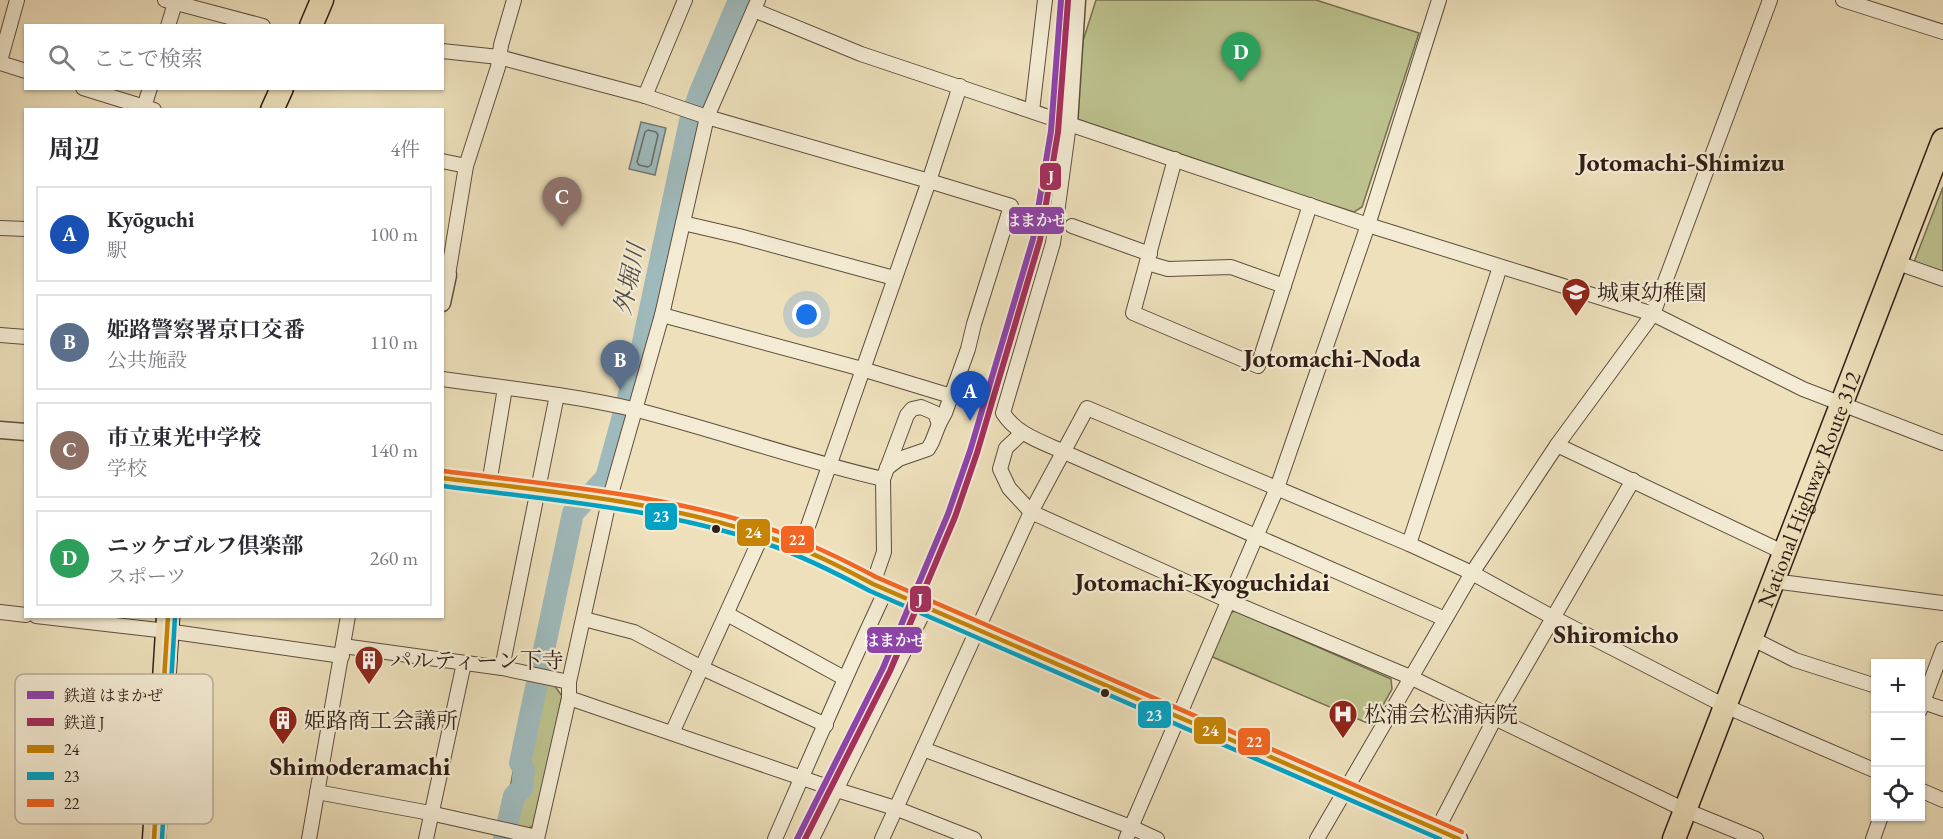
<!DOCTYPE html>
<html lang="ja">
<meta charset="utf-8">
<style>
:root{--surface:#fff;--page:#f7f7f7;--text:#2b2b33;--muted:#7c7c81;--line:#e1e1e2;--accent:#1a73e8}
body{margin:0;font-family:"EB Garamond","Noto Serif JP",serif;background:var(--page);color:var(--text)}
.controls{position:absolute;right:18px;bottom:18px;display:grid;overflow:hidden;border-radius:0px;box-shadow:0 2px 4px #0004}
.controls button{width:54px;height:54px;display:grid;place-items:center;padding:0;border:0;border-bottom:2px solid var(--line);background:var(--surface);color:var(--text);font:30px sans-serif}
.you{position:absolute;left:807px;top:315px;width:21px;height:21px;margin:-15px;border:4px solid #fff;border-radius:50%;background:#1a73e8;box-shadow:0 0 0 9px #1a73e833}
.badge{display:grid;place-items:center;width:39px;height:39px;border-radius:50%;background:var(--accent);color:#fff;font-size:20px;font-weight:700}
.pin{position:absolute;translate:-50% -50px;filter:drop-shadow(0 2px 3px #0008)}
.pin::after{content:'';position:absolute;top:32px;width:21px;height:18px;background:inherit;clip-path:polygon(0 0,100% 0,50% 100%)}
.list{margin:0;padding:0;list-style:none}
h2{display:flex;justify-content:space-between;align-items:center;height:78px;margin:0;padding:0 24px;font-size:26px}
h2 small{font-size:20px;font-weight:400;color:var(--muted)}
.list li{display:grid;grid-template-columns:39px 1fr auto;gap:18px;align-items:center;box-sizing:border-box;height:96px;margin:0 12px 12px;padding:0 12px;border:2px solid var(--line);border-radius:0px}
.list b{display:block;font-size:22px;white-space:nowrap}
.list p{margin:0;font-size:20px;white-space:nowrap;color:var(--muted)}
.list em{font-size:20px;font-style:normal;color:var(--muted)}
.icon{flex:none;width:33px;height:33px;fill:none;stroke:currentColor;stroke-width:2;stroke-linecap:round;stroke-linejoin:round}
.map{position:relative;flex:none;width:1943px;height:839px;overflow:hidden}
.search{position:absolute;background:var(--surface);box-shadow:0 2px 4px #0004;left:24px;top:24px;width:420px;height:66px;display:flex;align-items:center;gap:15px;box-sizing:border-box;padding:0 21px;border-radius:0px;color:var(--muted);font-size:22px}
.panel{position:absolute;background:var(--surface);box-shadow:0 2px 4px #0004;left:24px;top:108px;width:420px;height:510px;border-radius:0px}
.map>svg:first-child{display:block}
</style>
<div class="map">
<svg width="1943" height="839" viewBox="0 0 1943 839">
<rect width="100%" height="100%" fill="#ede0bb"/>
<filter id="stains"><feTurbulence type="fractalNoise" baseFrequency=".00333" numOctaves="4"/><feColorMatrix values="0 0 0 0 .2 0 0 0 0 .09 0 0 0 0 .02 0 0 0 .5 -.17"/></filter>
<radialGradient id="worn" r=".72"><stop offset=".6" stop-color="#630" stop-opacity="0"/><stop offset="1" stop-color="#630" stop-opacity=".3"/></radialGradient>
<g fill="#bcc18d" stroke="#766f52" stroke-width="1.5">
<path d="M1096,0H1316L1419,33L1362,207L1354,212L1074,123L1083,41Z"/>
<path d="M1943,187V273L1914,262Z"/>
<path d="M1235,611L1391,679L1392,689L1372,725L1208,655L1228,614Z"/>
<path d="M531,680L554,685L562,696L535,825L527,829L503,824Z"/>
</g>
<path fill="#9fbabc" stroke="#727b7a" stroke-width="1.5" d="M641,122L666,128L655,175L629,169Z"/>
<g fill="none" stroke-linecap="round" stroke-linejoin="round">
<path stroke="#676c69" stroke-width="1.5" d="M648,130L656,132L658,135L651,165L648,167L639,165L637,162L645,132Z"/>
<path stroke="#9fbabc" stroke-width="22" d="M504,839L514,796L522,788L524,769L520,763L573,513L606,478L642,347L690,121L700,92L739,0"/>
<g stroke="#5e4e3f" stroke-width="16">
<g id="minor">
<path d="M165,0L263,26"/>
<path d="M1843,0L1943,32"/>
<path d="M754,10L861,54L1007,103L1368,225L1653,314L1803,389L1943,443"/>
<path d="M168,26L176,0"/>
<path d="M442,51L499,57L645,96L707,117L929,181L1011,206L974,324L968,349L945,413L939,424L932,442L928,449L899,459L887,468"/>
<path d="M0,61L17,0"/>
<path d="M0,63L26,71"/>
<path d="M83,88L154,110"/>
<path d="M645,96L685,0"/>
<path d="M143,110L150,88"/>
<path d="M1032,111L1045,0"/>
<path d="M1069,124L1053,243L1003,413C1016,434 1042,442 1064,452L1445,619"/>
<path d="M1175,159L1133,313L1258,366L1310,205"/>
<path d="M442,161L466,166"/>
<path d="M683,223L739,236L894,278"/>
<path d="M1072,226L1150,254"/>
<path d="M0,228L26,229"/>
<path d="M1895,262L1943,279"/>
<path d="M1147,263L1168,269L1231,267L1284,286"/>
<path d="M442,274L448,275L466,166L498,67L501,45L514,0"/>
<path d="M662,315L862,369L951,396"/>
<path d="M0,335L26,337"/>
<path d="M442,379C507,388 573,395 637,410C719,431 800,460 883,479"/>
<path d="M1022,433L1006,448L1000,469L1009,488L1031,512L1229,601L1410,677L1685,810L1756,839"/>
<path d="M1557,445L1785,553"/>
<path d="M489,484L505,388"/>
<path d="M1409,544L1500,267"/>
<path d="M800,549L929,181L960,86"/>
<path d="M1773,581L1943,603"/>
<path d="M873,584L884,552L883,479L907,415L912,409L921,407L935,413L939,424"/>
<path d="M0,612L26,615"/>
<path d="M727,614L844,678"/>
<path d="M36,616L167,631L342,656"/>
<path d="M584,619L634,632L702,668L826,725"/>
<path d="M1751,638L1795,660L1876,686"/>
<path d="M343,646L502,668L569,682"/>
<path d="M502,668L557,395"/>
<path d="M569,698L837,790L895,808L974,839"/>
<path d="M1920,701L1943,709"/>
<path d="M1920,710L1943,649"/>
<path d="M672,733L762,535"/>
<path d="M923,749L1131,827L1157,839"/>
<path d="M1920,790L1943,800"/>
<path d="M317,792L430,813L537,837"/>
<path d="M1437,830L1495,718L1633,480"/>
<path d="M309,839L348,616"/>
<path d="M426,839L464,663"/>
<path d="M537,839L569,698V682L609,501L662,315L707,117L758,0"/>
<path d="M775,839C811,756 847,672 886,590"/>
<path d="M812,839L926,607"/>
<path d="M882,839L1031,512L1087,408L1409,544L1472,573L1554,618L1725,706L1876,771"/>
<path d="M1126,839L1277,488L1368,225L1439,0"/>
<path d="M1317,839L1472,573L1557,445L1653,314L1770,0"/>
<path d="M1873,839L1881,816"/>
</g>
</g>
<g stroke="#5e4e3f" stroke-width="19">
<g id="tertiary">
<path d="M1069,124L1077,0"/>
<path d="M442,303L448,275"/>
<path d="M0,430L26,432"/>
<path d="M442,478C549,492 657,503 760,534C799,546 837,565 873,584L1459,839"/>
</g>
</g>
<g stroke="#2f1d16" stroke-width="25">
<g id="trunk">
<path d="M311,26L322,0"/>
<path d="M272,110L282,88"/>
<path d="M154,839L168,616"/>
<path id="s1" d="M1674,839L1943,140"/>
</g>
</g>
<use href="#minor" stroke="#f3ebd3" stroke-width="14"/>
<use href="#tertiary" stroke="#f3ebd3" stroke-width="16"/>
<use href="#trunk" stroke="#ede0bb" stroke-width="22"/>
<g stroke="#f3ebd3" stroke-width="9">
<g id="bus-1">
<path d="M442,478C553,492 668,502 774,539C808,550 841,567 873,584L1459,839"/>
<path d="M154,839L168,616"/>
</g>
</g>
<g stroke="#f3ebd3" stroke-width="9">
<g id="bus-2">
<path d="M442,486C552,500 665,509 770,545C805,557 838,574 870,591L1440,839"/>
<path d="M162,839L175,616"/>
</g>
</g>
<g stroke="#f3ebd3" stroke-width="9">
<path id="bus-3" d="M443,471C554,485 670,495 776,531C811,544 844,560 876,577L1462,832"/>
</g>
<use href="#bus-1" stroke="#c58406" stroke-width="4.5"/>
<use href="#bus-2" stroke="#02a2c5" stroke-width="4.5"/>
<use href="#bus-3" stroke="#f26522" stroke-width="4.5"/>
<g stroke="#f3ebd3" stroke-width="10">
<path id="rail-1" d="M797,839L883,668L948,514L970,451L1033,239L1051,131L1061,0"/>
</g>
<g stroke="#f3ebd3" stroke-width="10">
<path id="rail-2" d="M805,839L890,671L955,517L977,453L1040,240L1058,132L1068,1"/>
</g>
<use href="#rail-1" stroke="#8e44ad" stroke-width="6"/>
<use href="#rail-2" stroke="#a52f5d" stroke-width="6"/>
</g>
<defs>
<g id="school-pin" transform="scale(1.5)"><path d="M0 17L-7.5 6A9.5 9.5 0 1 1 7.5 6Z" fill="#8f2418" stroke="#f3ebd3"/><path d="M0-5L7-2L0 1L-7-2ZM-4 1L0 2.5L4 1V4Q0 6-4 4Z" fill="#fff"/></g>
<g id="building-pin" transform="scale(1.5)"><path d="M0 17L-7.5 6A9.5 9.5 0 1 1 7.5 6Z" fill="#8f2418" stroke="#f3ebd3"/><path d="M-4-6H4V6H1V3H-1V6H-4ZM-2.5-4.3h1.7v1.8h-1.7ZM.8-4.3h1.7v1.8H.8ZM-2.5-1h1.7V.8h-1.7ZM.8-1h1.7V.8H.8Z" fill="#fff"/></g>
<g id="hospital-pin" transform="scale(1.5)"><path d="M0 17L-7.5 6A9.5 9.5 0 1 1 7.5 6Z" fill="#8f2418" stroke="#f3ebd3"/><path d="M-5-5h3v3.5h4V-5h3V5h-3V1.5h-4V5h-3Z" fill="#fff"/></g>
</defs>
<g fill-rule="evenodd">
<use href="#school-pin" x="1576" y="292"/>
<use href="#building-pin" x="369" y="660"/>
<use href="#hospital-pin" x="1343" y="714"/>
<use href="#building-pin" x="283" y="720"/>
</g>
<g fill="#2f1d16" stroke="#f3ebd3" stroke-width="2">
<circle cx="716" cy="529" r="5"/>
<circle cx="1105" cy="693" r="5"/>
</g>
<g text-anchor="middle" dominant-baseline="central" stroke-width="4.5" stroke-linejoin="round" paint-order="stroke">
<g font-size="22" fill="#2f1d16" stroke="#f3ebd3" text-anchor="start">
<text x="1597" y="292">城東幼稚園</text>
<text x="390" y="660">パルティーン下寺</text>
<text x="1364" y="714">松浦会松浦病院</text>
<text x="304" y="720">姫路商工会議所</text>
</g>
<g font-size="22" fill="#2f1d16" stroke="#f3ebd3">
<text stroke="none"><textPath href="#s1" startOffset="375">National Highway Route 312</textPath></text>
</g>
<g font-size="24" font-style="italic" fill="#514c48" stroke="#f3ebd3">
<text transform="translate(629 279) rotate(-78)">外堀川</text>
</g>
<g font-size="26" font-weight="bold" fill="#2f1d16" stroke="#f3ebd3">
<text x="1681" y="162">Jotomachi-Shimizu</text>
<text x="1332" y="358">Jotomachi-Noda</text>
<text x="1202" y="582">Jotomachi-Kyoguchidai</text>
<text x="1616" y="634">Shiromicho</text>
<text x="360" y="766">Shimoderamachi</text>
</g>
</g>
<rect x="15" y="674" width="198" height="150" rx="9" fill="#f3ebd3" stroke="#b8ad9a" stroke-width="1.5"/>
<rect x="27" y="691" width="27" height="8" fill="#8e44ad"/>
<rect x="27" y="718" width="27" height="8" fill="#a52f5d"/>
<rect x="27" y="745" width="27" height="8" fill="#c58406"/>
<rect x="27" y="772" width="27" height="8" fill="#02a2c5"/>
<rect x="27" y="799" width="27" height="8" fill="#f26522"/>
<g font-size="16" fill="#2f1d16">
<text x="64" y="701">鉄道 はまかぜ</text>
<text x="64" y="728">鉄道 J</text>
<text x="64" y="755">24</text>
<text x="64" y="782">23</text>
<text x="64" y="809">22</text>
</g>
<g stroke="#f3ebd3" stroke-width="2">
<rect x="1039" y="162" width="23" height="29" rx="6" fill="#a52f5d"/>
<rect x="1008" y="206" width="57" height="29" rx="6" fill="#8e44ad"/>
<rect x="644" y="502" width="34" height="29" rx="6" fill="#02a2c5"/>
<rect x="736" y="518" width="35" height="29" rx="6" fill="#c58406"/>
<rect x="780" y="525" width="35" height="29" rx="6" fill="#f26522"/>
<rect x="909" y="585" width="23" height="28" rx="6" fill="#a52f5d"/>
<rect x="866" y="626" width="57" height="28" rx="6" fill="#8e44ad"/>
<rect x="1137" y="700" width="35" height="29" rx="6" fill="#02a2c5"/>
<rect x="1193" y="716" width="34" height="29" rx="6" fill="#c58406"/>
<rect x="1237" y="727" width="34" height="29" rx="6" fill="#f26522"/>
</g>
<g font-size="16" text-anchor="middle" font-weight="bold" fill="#fff">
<text x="1051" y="182">J</text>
<text x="1036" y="226">はまかぜ</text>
<text x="661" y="522">23</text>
<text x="753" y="538">24</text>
<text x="797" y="545">22</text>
<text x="920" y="605">J</text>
<text x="895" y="646">はまかぜ</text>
<text x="1154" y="721">23</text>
<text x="1210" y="736">24</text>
<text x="1254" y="747">22</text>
</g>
<rect width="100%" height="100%" filter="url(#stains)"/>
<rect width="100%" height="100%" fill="url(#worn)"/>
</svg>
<div class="controls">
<button>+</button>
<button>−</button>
<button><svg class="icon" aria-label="locate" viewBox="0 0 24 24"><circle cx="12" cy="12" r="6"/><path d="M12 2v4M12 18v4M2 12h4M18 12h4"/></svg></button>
</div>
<div class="you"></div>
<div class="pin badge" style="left:970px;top:421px;background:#1a4fb4">A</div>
<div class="pin badge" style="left:620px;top:390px;background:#5c6f8a">B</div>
<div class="pin badge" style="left:562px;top:227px;background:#8d6e63">C</div>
<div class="pin badge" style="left:1241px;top:82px;background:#2e9e5b">D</div>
<div class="search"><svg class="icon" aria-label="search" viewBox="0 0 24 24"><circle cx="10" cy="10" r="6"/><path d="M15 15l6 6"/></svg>ここで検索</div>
<section class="panel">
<h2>周辺<small>4件</small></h2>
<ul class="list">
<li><span class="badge" style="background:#1a4fb4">A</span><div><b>Kyōguchi</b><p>駅</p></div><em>100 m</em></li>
<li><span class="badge" style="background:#5c6f8a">B</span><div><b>姫路警察署京口交番</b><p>公共施設</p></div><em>110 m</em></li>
<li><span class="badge" style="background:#8d6e63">C</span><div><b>市立東光中学校</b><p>学校</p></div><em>140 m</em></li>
<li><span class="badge" style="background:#2e9e5b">D</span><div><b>ニッケゴルフ倶楽部</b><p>スポーツ</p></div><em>260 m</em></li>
</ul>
</section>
</div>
